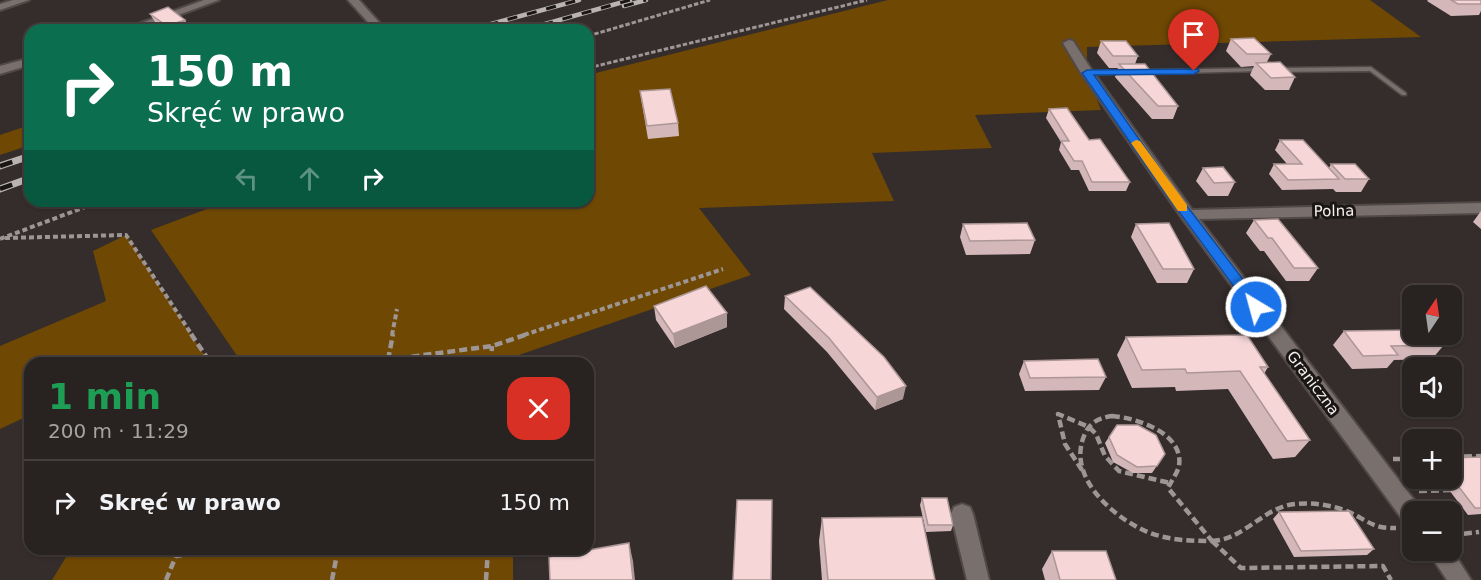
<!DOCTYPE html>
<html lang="pl">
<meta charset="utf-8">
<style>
:root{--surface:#282220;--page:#342f2d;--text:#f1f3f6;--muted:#a5a4a5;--line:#443f3e}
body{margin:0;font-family:"DejaVu Sans",sans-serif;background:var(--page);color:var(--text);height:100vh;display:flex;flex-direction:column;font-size:22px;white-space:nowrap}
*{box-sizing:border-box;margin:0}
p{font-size:20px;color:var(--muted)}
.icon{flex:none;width:33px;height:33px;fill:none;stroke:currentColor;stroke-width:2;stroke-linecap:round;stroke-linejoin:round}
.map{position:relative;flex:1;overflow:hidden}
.drawer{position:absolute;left:24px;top:357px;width:570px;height:198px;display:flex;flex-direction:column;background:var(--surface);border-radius:18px;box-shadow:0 2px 4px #0004,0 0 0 2px var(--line)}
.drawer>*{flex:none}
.banner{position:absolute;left:24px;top:24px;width:570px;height:183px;border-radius:18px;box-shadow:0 2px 4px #0004,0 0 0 2px var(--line);background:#0b6e4f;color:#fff;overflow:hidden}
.needle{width:39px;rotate:13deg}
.controls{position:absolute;left:1402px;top:285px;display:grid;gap:12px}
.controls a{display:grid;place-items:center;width:60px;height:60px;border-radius:12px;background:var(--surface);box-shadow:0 2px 4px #0004,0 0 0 2px var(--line);font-size:30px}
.pin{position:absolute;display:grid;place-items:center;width:51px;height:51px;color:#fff;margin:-62px -26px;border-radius:50% 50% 50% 0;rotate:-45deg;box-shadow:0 0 6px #0007}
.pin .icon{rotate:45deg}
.me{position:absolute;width:66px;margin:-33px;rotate:323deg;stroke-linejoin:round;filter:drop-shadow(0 0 4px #0008)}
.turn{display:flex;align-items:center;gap:21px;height:126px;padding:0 24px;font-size:27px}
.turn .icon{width:78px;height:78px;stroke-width:2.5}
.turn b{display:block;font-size:42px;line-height:51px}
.lanes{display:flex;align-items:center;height:57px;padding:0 24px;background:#0003;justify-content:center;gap:30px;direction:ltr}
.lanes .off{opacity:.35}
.round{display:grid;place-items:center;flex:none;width:63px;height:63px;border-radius:18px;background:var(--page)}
.overview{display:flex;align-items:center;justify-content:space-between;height:102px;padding:0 24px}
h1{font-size:36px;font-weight:600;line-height:45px;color:#1e9e55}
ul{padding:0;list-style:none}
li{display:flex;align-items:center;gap:18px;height:84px;padding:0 24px;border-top:2px solid var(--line)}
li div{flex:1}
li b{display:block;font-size:22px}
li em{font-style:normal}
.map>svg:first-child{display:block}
.green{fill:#6f4804}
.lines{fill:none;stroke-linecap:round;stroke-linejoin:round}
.service-casing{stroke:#514948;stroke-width:3}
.minor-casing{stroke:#514948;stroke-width:4}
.path-far2{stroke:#9d9695;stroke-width:3;stroke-dasharray:4.5 2;stroke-linecap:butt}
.path-far1{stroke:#9d9695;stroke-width:4;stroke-dasharray:5 3;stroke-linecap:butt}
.path{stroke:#9d9695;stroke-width:4.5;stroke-dasharray:8 4;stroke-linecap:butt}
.service{fill:#796f6c;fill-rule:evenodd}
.minor{fill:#796f6c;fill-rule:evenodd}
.rail-far1-casing{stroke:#b9b3b1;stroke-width:4.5}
.rail-casing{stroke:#b9b3b1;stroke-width:7}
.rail-far1{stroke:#1a1615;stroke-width:3;stroke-dasharray:10;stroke-linecap:butt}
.rail{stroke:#1a1615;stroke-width:4.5;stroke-dasharray:13;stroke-linecap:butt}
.wall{fill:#d4b8b9}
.shaded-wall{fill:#ac9696}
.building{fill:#f6d6d7;stroke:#ac9696;stroke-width:1.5}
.route{fill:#1a73e8;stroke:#114b97;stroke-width:1.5}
.slow{fill:#f59e0b}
.labels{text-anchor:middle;stroke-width:6;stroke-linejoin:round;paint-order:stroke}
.street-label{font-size:15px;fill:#f5efee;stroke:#1a1615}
</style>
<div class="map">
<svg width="1481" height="580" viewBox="0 0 1481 580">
<rect width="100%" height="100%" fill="#352d2b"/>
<!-- green -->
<path class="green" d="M888,0H1370L1421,37L1087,47V73L1101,110L975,115L992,148L872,153L894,201L699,208L751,275L507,359L508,363H242L151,230L228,201H588V75Z
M30,125V145L0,155V135Z
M126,235L207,359L217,363H30V415L0,429V346L106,301L93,251Z
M71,549H513V580H52Z"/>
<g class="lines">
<!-- service casing -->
<g class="service-casing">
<path id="service" d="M1371,67L1406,93V95H1402L1370,71L1278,72L1275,70L1278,68Z
M1262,68L1264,69V71L1143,74L1140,72L1143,70Z
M1127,70L1130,72L1129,73L1087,75L1084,73L1087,71Z"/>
</g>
<!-- minor casing -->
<g class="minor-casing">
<path id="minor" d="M13,0H29L0,10V4Z
M204,0H219L138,30H122Z
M348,0H359L386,30H375Z
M1069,40L1073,41L1093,72L1192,210L1481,203V213L1199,219L1421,509L1422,512H1413V526L1405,523L1182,218L1081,73L1063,43Z
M30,58V65L0,74V66Z
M962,504L970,507L973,514L989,580H967L951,514L954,507Z
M1427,550H1452L1471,580H1447Z"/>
</g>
<!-- path-far2 -->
<path class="path-far2" d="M588,36L710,0
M588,68L867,0"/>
<!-- path-far1 -->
<path class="path-far1" d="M5,238L126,235L192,335
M0,239L101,201
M392,335L397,309
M524,335L723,269"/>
<!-- path -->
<path class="path" d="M191,334L208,359L217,363
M388,360L393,334
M364,363L492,346L528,334
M491,363L492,346
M1112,416C1137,418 1184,433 1179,466C1177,474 1171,481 1168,488L1212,541C1187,541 1162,540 1139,528C1108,512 1068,475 1084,436C1089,423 1098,418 1112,416Z
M1452,457L1481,456
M1393,459H1413
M1082,470L1065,444L1058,414L1089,427L1096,434L1105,456L1119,471L1170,483
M1419,491L1454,490
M1452,535L1479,532
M1212,541L1241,568L1383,566L1391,580
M1212,541C1244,540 1263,507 1295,504C1313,502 1332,505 1349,512C1368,521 1374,529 1396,528
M166,580L176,556L225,549
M332,580L338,549
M486,580L488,549"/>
<!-- service -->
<use href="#service" class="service"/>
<!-- minor -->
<use href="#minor" class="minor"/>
<!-- rail-far1 casing -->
<g class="rail-far1-casing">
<path id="rail-far1" d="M624,6L646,0
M469,30L579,0
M524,30L630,0"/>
</g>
<!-- rail casing -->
<g class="rail-casing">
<path id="rail" d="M0,166L30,156
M0,189L30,178"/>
</g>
<!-- rail-far1 -->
<use href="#rail-far1" class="rail-far1"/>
<!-- rail -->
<use href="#rail" class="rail"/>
</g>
<!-- wall -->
<path class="wall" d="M1428,0H1481V11L1479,15L1451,16L1427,1Z
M150,14L185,20L190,30H163L157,25Z
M1231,39L1271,54L1267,62L1295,77L1289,90H1265L1250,75L1254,66L1241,67L1226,51Z
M1101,41L1138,56L1135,64L1178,106L1173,119H1152L1115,77L1118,68H1109L1097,53Z
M640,91L678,123L679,136L648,139L642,104Z
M1049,109L1089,140L1130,182L1126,191H1089L1079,170H1071L1059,150L1061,142L1046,118Z
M1280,140L1329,168L1331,164L1369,179L1361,192H1336L1333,189L1282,190L1269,174L1274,164H1287L1275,150Z
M1203,168L1235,182L1228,196H1208L1196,181Z
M1481,211V229L1473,222Z
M1254,220L1318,268L1309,281H1286L1264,251H1260L1246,233Z
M963,224L1035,240L1030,254L966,255L960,237Z
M1136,224L1194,269L1187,283H1157L1131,237Z
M785,296L903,399L875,410L827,352L784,309Z
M654,306L727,327L675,348L656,320Z
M1344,331L1444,345L1432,359L1394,360L1387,368L1352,369L1333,345Z
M1126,337L1268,367L1264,374L1310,440L1295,457L1273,459L1228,389L1176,391L1175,387L1132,388L1117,355Z
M1024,361L1106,377L1099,390L1025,391L1019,374Z
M1109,437L1165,454L1152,473H1133L1113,462L1105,443Z
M1481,457V514L1468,515L1440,478H1452Z
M922,498L953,525L951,531L926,532L920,505Z
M1279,512L1374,549L1367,555L1294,557L1273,519Z
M822,518L935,580H822L819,541Z
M1052,551L1116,580H1045L1042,569Z"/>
<!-- shaded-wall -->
<path class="shaded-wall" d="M185,20L190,30H169L167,26Z
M727,313V327L675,348L673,334Z
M906,386L903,399L875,410L877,397Z
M629,543L633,561L635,580H633Z"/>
<!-- building -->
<path class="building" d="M1451,0H1481V4H1458Z
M168,7L185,20L167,26L150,14Z
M1254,38L1271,54H1247L1231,39Z
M1101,41H1126L1138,56H1113Z
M1280,62L1295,77L1271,78L1256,63Z
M1119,64H1145L1178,106H1158Z
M670,89L678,123L647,126L640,91Z
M1067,108L1089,140L1100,139L1130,182H1092L1082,161H1074L1061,141H1069L1049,109Z
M1280,140H1303L1339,179L1288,180L1274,164H1302Z
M1331,164H1355L1369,179H1345Z
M1223,167L1235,182L1214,183L1203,168Z
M1278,219L1318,268H1294L1272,238H1268L1254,220Z
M1027,223L1035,240L970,241L963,224Z
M1169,223L1194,269H1163L1136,224Z
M706,286L727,313L673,334L654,306Z
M810,287L884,357L906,386L877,397L829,338L785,296Z
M1413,330V334H1435L1444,345L1391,346L1398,355L1363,356L1344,331Z
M1247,335L1268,367H1260L1310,440L1287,441L1240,371L1187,373L1185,369L1142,370L1126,337Z
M1098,359L1106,377L1030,378L1024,361Z
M1117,425H1138L1156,435L1165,454L1157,466L1137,467L1117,455L1109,437Z
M1481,457V508H1475L1452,478V458Z
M922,498H947L953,525H928Z
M737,500H772L771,580H733Z
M1349,511L1374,549L1301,551L1279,512Z
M922,517L935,580H828L822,518Z
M629,543L633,580H550L549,557Z
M1052,551H1106L1116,580H1060Z"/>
<!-- route -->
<path class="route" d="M1198,69L1199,71L1194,74L1094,75L1174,189L1261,303L1263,307L1261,310H1251L1166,194L1082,73L1087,70Z"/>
<!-- slow -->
<path class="slow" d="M1136,140L1140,141L1187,205V211H1178L1131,143Z"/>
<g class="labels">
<!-- street labels -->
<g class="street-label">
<text transform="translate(1334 211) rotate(-1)" y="5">Polna</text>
<text transform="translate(1313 383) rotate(53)" y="5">Graniczna</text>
</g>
</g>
</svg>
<div class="controls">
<a><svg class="needle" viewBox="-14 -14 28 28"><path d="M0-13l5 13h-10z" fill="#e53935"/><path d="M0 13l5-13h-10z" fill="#a5a4a5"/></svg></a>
<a><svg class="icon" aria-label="sound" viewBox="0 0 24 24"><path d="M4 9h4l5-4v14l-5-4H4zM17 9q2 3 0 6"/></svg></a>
<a>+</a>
<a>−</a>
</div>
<div class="pin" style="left:1194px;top:71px;background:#d93025"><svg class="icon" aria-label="arrive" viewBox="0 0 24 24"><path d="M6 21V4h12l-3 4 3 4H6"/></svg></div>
<svg class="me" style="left:1256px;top:307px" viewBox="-20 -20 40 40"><circle r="17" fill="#1a73e8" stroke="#fff" stroke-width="3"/><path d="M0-11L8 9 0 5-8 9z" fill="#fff"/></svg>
<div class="banner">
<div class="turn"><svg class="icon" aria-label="right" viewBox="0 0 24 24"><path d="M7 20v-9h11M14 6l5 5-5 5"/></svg><div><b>150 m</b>Skręć w prawo</div></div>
<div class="lanes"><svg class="icon off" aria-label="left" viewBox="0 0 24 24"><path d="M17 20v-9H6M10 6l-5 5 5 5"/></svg><svg class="icon off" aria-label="ahead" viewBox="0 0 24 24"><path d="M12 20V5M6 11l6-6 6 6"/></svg><svg class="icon" aria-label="right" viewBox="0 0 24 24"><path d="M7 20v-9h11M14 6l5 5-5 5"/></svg></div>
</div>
<section class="drawer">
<div class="overview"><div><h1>1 min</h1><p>200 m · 11:29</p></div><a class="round" style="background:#d93025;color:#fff"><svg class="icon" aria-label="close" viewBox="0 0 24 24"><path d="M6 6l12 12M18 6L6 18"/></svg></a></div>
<ul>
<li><svg class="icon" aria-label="right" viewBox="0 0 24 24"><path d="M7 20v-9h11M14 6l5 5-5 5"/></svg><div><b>Skręć w prawo</b></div><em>150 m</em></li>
</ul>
</section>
</div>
